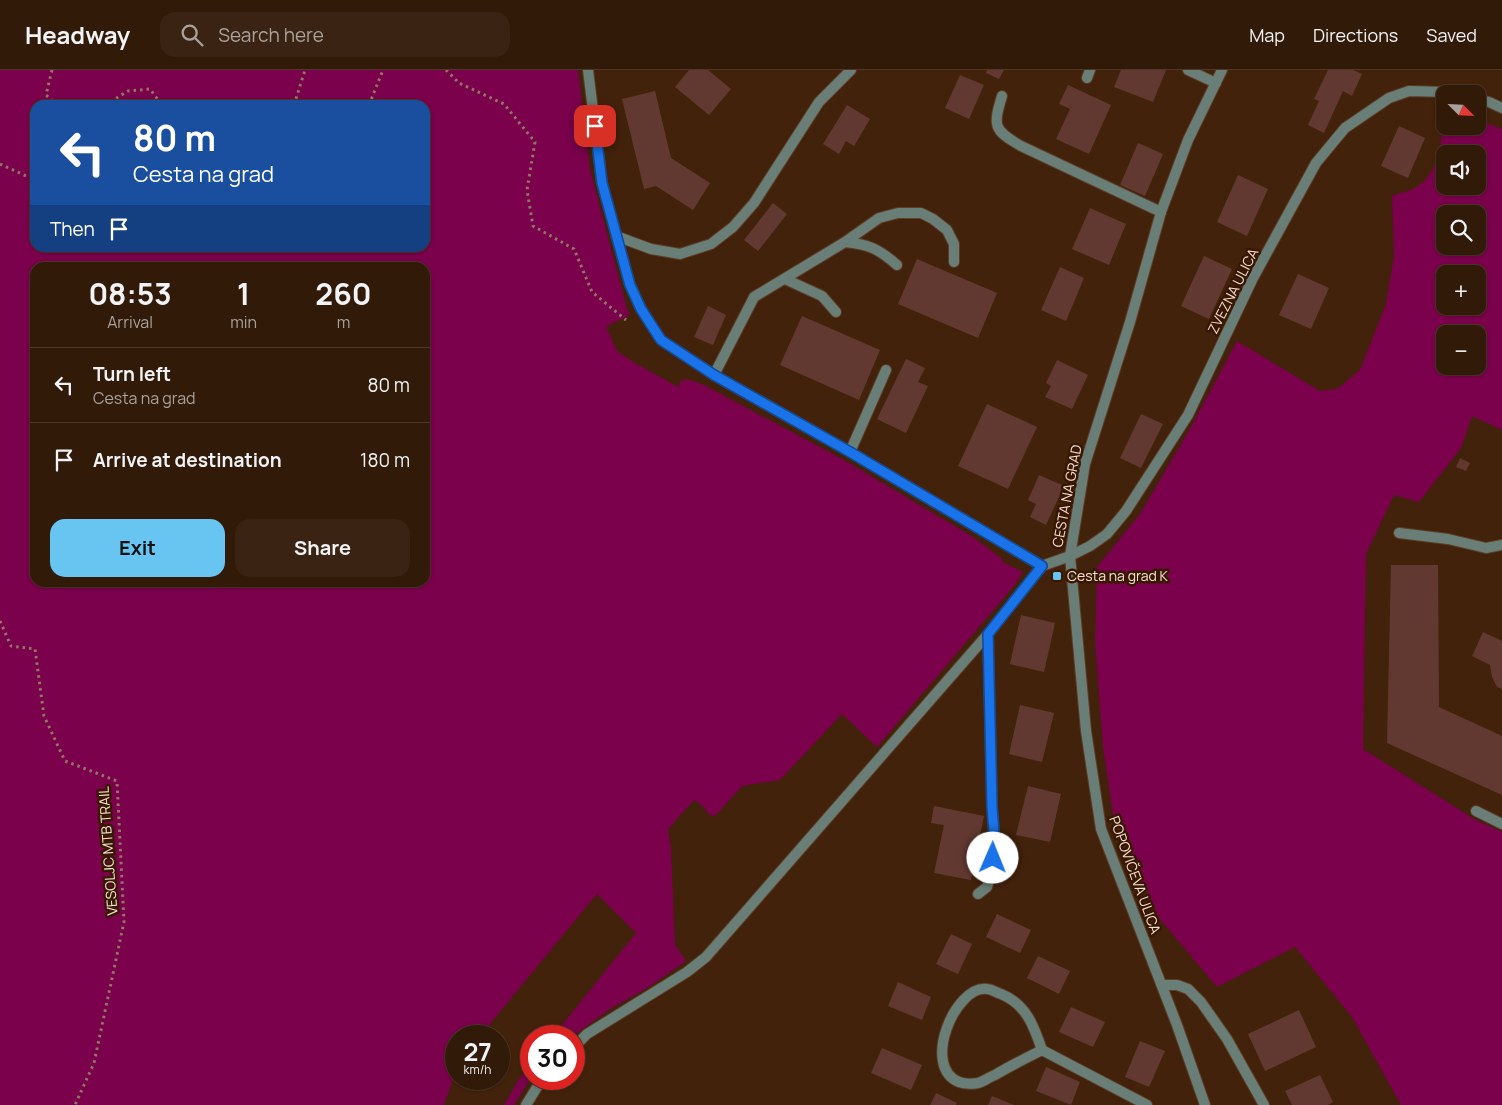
<!DOCTYPE html>
<meta charset="utf-8">
<style>
:root{--surface:#321a08;--page:#3a2312;--text:#f1f3f6;--muted:#a8a19c;--line:#4d3829;--accent:#68c4f0}
body{margin:0;font-family:Manrope,sans-serif;background:var(--page);color:var(--text);height:100vh;display:flex;flex-direction:column;font-size:19px;white-space:nowrap}
*{box-sizing:border-box;margin:0}
p{font-size:16px;color:var(--muted)}
.icon{flex:none;width:28px;height:28px;fill:none;stroke:currentColor;stroke-width:2;stroke-linecap:round;stroke-linejoin:round}
.map{position:relative;flex:1;overflow:hidden}
.drawer{position:absolute;left:30px;top:192px;width:400px;height:325px;display:flex;flex-direction:column;background:var(--surface);border-radius:15px;box-shadow:0 1px 4px #0004,0 0 0 1px var(--line)}
.drawer>*{flex:none}
.hud{position:absolute;left:30px;top:30px;width:400px;height:152px;border-radius:15px;box-shadow:0 1px 4px #0004,0 0 0 1px var(--line);background:#1a4fa0;color:#fff;overflow:hidden}
.needle{width:32px;rotate:114deg}
.buttons{position:absolute;left:1436px;top:15px;display:grid;gap:10px}
.buttons a{display:grid;place-items:center;width:50px;height:50px;border-radius:10px;background:var(--surface);box-shadow:0 1px 4px #0004,0 0 0 1px var(--line);font-size:25px}
.speed{position:absolute;left:445px;top:955px;display:flex;gap:10px;font-size:25px;font-weight:700;text-align:center}
.speed>*{display:grid;place-content:center;width:65px;height:65px;border-radius:50%;background:var(--surface);box-shadow:0 1px 4px #0004,0 0 0 1px var(--line);line-height:1}
.speed small{font-size:12px;font-weight:400}
.speed .limit{border:8px solid #d22;background:#fff;color:#111}
.pin{position:absolute;display:grid;place-items:center;width:42px;height:42px;color:#fff;margin:-21px;border-radius:10px;box-shadow:0 2px 8px #0006}
.me{position:absolute;width:55px;margin:-28px;rotate:1deg;stroke-linejoin:round;filter:drop-shadow(0 0 4px #0008)}
.turn{display:flex;align-items:center;gap:18px;height:105px;padding:0 20px;font-size:22px}
.turn .icon{width:65px;height:65px;stroke-width:2.5}
.turn b{display:block;font-size:35px;line-height:42px}
.then{display:flex;align-items:center;height:48px;padding:0 20px;background:#0003;gap:10px;font-size:19px}
.eta{display:flex;justify-content:space-evenly;align-items:center;height:85px;text-align:center}
.eta b{font-size:30px;font-weight:700;line-height:35px}
.cta{display:flex;gap:10px;margin-top:auto;padding:10px 20px}
.cta a{flex:1;height:58px;border-radius:15px;background:var(--accent);color:#111;font-size:20px;font-weight:700;line-height:58px;text-align:center}
.cta a+a{background:var(--page);color:var(--text)}
ul{padding:0;list-style:none}
li{display:flex;align-items:center;gap:15px;height:75px;padding:0 20px;border-top:1px solid var(--line)}
li div{flex:1}
li b{display:block;font-size:19px}
li em{font-style:normal}
header{display:flex;align-items:center;gap:30px;box-sizing:border-box;height:70px;padding:0 25px;background:var(--surface);border-bottom:1px solid var(--line)}
header strong{font-size:24px}
nav{display:flex;gap:28px;margin-inline-start:auto;font-size:18px}
.search{width:350px;height:45px;background:var(--page);display:flex;align-items:center;gap:12px;box-sizing:border-box;padding:0 18px;border-radius:15px;color:var(--muted);font-size:19px}
.map>svg:first-child{display:block}
.green{fill:#7b014d;fill-rule:evenodd}
.building{fill:#623931}
.lines{fill:none;stroke-linecap:round;stroke-linejoin:round}
.service-casing{stroke:#5c3d27;stroke-width:12}
.minor-casing{stroke:#5c3d27;stroke-width:12}
.path{stroke:#937663;stroke-width:3;stroke-dasharray:2.5 4;stroke-linecap:butt}
.service{stroke:#697e76;stroke-width:10}
.minor{stroke:#697e76;stroke-width:10}
.route-casing{stroke:#114b97;stroke-width:12}
.route{stroke:#1a73e8;stroke-width:9}
.poi-dot{fill:#68c4f0;stroke:#381802;stroke-width:2}
.labels{text-anchor:middle;stroke-width:5;stroke-linejoin:round;paint-order:stroke}
.street-label{font-size:14px;fill:#f7e0d3;stroke:#381802}
.poi-label{font-size:14px;fill:#f7e0d3;stroke:#381802;text-anchor:start}
</style>
<header>
<strong>Headway</strong>
<div class="search"><svg class="icon" aria-label="search" viewBox="0 0 24 24"><circle cx="10" cy="10" r="6"/><path d="M15 15l6 6"/></svg>Search here</div>
<nav><a>Map</a><a>Directions</a><a>Saved</a></nav>
</header>
<div class="map">
<svg width="1502" height="1035" viewBox="0 0 1502 1035">
<rect width="100%" height="100%" fill="#43220b"/>
<!-- green -->
<path class="green" d="M0,0H578L590,100L629,246L606,256L617,281L635,293L678,317L681,311L687,309L704,315L844,390L973,467L1001,488L1003,492L1023,502L1014,516L877,677L842,644L780,710L742,716L715,746L708,744L704,737L694,730L668,759L671,779L675,875L686,891L649,917L610,939L573,966H553L636,863L597,824L480,966H456V1001L444,1035H0ZM35,35H425V178H35ZM35,198H425V512H35Z
M1443,45H1445V56H1478V50L1502,59V360L1472,346L1461,378L1419,432L1394,425L1366,484L1363,679L1474,749L1502,762V1035H1401L1352,947L1295,877L1217,917L1159,848L1113,745L1103,677L1095,570L1097,497L1140,444L1191,357L1237,271L1320,321L1337,319L1360,300L1386,234L1394,186L1392,126C1399,123 1408,122 1415,118C1440,103 1442,72 1443,45ZM1445,84H1478V116H1445ZM1445,144H1478V176H1445ZM1445,204H1478V236H1445ZM1445,264H1478V296H1445Z
M531,994V1008L514,1035H504L519,1009Z"/>
<!-- building -->
<path class="building" d="M689,0H708L731,19L709,45L675,17Z
M987,0H1004L999,9L986,3Z
M1121,0H1166L1153,32L1114,17Z
M1328,0H1353L1362,4L1352,26L1343,21L1324,63L1308,55L1319,31L1314,29Z
M960,5L984,15L969,49L945,38Z
M1068,15L1111,35L1089,84L1056,69L1070,39L1059,34Z
M655,21L671,88L710,113L693,140L656,116L644,119L622,29Z
M847,35L870,49L854,76L846,71L839,84L823,74Z
M1399,56L1425,68L1408,108L1381,96Z
M1138,73L1163,84L1145,126L1120,115Z
M1238,105L1268,119L1247,166L1217,152Z
M773,133L787,144L758,181L744,170Z
M1090,138L1126,154L1109,195L1072,179Z
M1204,186L1232,199L1209,249L1181,236Z
M917,189L997,223L978,268L898,234Z
M1060,197L1084,208L1066,251L1041,240Z
M1298,204L1329,218L1311,259L1279,245Z
M708,236L726,245L713,275L694,267Z
M802,246L880,280L859,330L780,295Z
M906,289L925,298L918,312L928,316L906,363L877,349Z
M1057,290L1088,305L1072,339L1045,327L1051,316L1046,313Z
M987,334L1037,357L1008,419L958,396Z
M1141,344L1163,354L1141,398L1120,388Z
M1460,388L1470,393L1466,401L1456,397Z
M1039,405L1064,416L1046,455L1030,447L1036,434L1028,430Z
M1391,495H1438L1439,637L1502,666V725L1387,673Z
M1021,545L1055,553L1044,602L1010,594Z
M1483,562L1502,571V619L1497,617L1492,607L1490,595L1472,586Z
M1020,635L1054,643L1042,692L1009,684Z
M1028,716L1061,724L1050,772L1016,765Z
M934,736L984,746L971,810L934,803L944,755L931,753Z
M997,844L1031,860L1020,883L986,867Z
M951,864L972,874L958,904L936,894Z
M1038,886L1070,901L1059,924L1027,908Z
M898,912L931,927L922,950L888,936Z
M1071,937L1105,952L1093,977L1059,962Z
M1299,940L1316,977L1265,1001L1248,964Z
M1140,971L1165,981L1149,1017L1125,1007Z
M882,978L922,995L911,1020L871,1003Z
M1046,997L1080,1012L1071,1035L1036,1021Z
M1320,1005L1333,1032L1328,1035H1292L1285,1021Z
M936,1023L957,1033L956,1035H930Z
M992,1026L1014,1035H988Z"/>
<g class="lines">
<!-- service casing -->
<g class="service-casing">
<path id="service" d="M1188,0L1216,13
M1087,8L1090,0
M1002,26C993,56 993,60 1021,76L1161,142
M845,172C868,174 879,179 897,195
M785,209L822,226L836,242
M714,305L754,227L845,172L879,148L898,143H921L933,149L947,160L954,174V192
M850,382L886,300
M1399,463L1448,469L1486,478L1502,475"/>
</g>
<!-- minor casing -->
<g class="minor-casing">
<path id="minor" d="M588,0L602,113L630,215L641,239L661,270L714,305L850,382L1042,496L1070,486L1090,476L1107,464L1126,441L1188,345L1253,208L1316,93L1345,58L1389,28L1409,21L1447,22L1455,24
M1478,29L1489,32L1502,38
M616,166L651,179L680,184L711,174L733,157L754,133L819,32L851,0
M1476,741L1502,754
M978,824L987,817L992,801L995,775L992,737L988,564
M1162,915H1177L1188,919L1201,932L1227,969L1264,1035
M574,977L587,964L687,902L706,887L988,564L1042,496
M1042,980C1026,988 1010,996 995,1005C989,1007 983,1012 978,1013C972,1014 964,1014 959,1012C921,997 955,915 987,919C991,919 997,923 1001,924C1026,934 1034,956 1042,980L1147,1035
M526,1035L542,1009
M1205,1035L1177,955L1101,759L1086,661L1070,486L1085,394L1130,252L1161,142L1188,70L1222,0"/>
</g>
<!-- path -->
<path class="path" d="M52,0L46,25L58,35
M446,0L459,13L504,34L535,72L527,120L533,156L574,179L592,222L626,250
M105,35L128,21L150,19L162,35
M294,35L305,0
M369,35L383,0
M0,94L35,110
M0,551L11,576L35,579L44,646L65,691L117,711L124,852L94,993L75,1035"/>
<!-- service -->
<use href="#service" class="service"/>
<!-- minor -->
<use href="#minor" class="minor"/>
</g>
<g class="lines">
<!-- route casing -->
<g class="route-casing">
<path id="route" d="M595,56L602,113L630,215L641,239L661,270L714,305L850,382L1042,496L988,564L992,737L995,775L993,788"/>
</g>
<!-- route -->
<use href="#route" class="route"/>
</g>
<!-- markers -->
<rect class="poi-dot" x="1052" y="501" width="10" height="10" rx="2.5"/>
<g class="labels">
<!-- street labels -->
<g class="street-label">
<text transform="translate(1233 221) rotate(-63)" y="5">ZVEZNA ULICA</text>
<text transform="translate(1067 426) rotate(-79)" y="5">CESTA NA GRAD</text>
<text transform="translate(108 781) rotate(-94)" y="5">VESOLJC MTB TRAIL</text>
<text transform="translate(1135 805) rotate(70)" y="5">POPOVIČEVA ULICA</text>
</g>
<!-- poi labels -->
<g class="poi-label">
<text x="1067" y="511">Cesta na grad K</text>
</g>
</g>
</svg>
<div class="buttons">
<a><svg class="needle" viewBox="-14 -14 28 28"><path d="M0-13l5 13h-10z" fill="#e53935"/><path d="M0 13l5-13h-10z" fill="#a8a19c"/></svg></a>
<a><svg class="icon" aria-label="sound" viewBox="0 0 24 24"><path d="M4 9h4l5-4v14l-5-4H4zM17 9q2 3 0 6"/></svg></a>
<a><svg class="icon" aria-label="search" viewBox="0 0 24 24"><circle cx="10" cy="10" r="6"/><path d="M15 15l6 6"/></svg></a>
<a>+</a>
<a>−</a>
</div>
<div class="speed"><div>27<small>km/h</small></div><div class="limit">30</div></div>
<div class="pin" style="left:595px;top:56px;background:#d93025"><svg class="icon" aria-label="arrive" viewBox="0 0 24 24"><path d="M6 21V4h12l-3 4 3 4H6"/></svg></div>
<svg class="me" style="left:993px;top:788px" viewBox="-20 -20 40 40"><circle r="19" fill="#fff"/><path d="M0-13L10 11 0 6-10 11z" fill="#1a73e8"/></svg>
<div class="hud">
<div class="turn"><svg class="icon" aria-label="left" viewBox="0 0 24 24"><path d="M17 20v-9H6M10 6l-5 5 5 5"/></svg><div><b>80 m</b>Cesta na grad</div></div>
<div class="then">Then<svg class="icon" aria-label="arrive" viewBox="0 0 24 24"><path d="M6 21V4h12l-3 4 3 4H6"/></svg></div>
</div>
<section class="drawer">
<div class="eta">
<div><b>08:53</b><p>Arrival</p></div>
<div><b>1</b><p>min</p></div>
<div><b>260</b><p>m</p></div>
</div>
<ul>
<li><svg class="icon" aria-label="left" viewBox="0 0 24 24"><path d="M17 20v-9H6M10 6l-5 5 5 5"/></svg><div><b>Turn left</b><p>Cesta na grad</p></div><em>80 m</em></li>
<li><svg class="icon" aria-label="arrive" viewBox="0 0 24 24"><path d="M6 21V4h12l-3 4 3 4H6"/></svg><div><b>Arrive at destination</b></div><em>180 m</em></li>
</ul>
<div class="cta"><a>Exit</a><a>Share</a></div>
</section>
</div>
